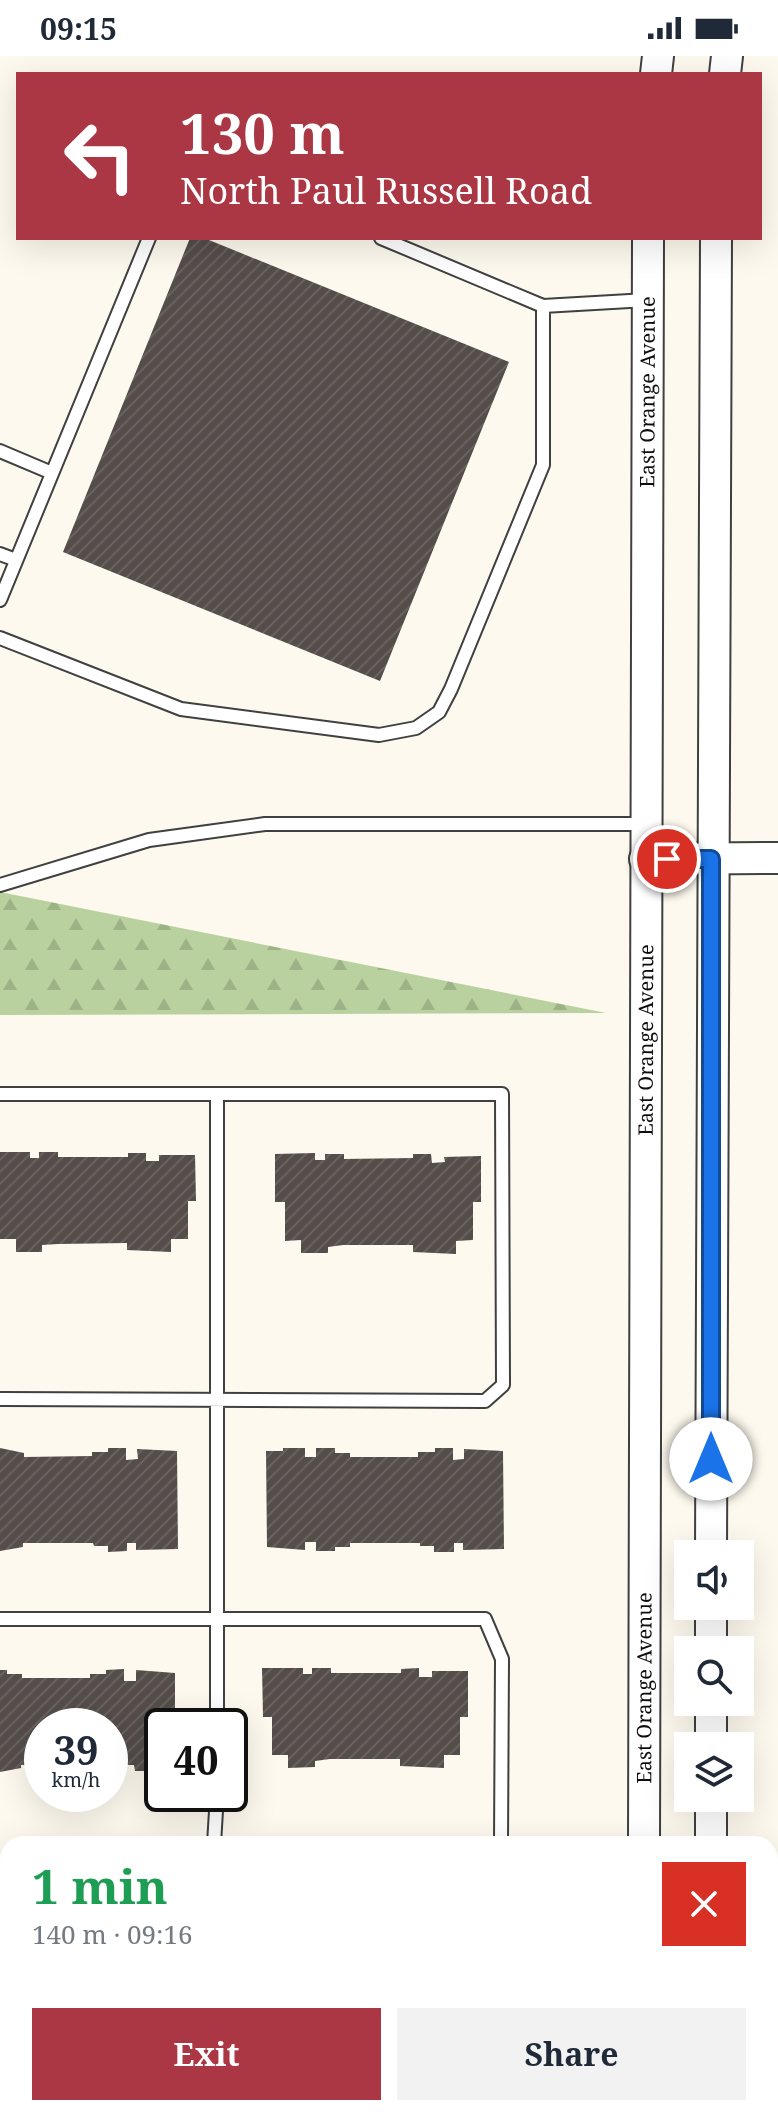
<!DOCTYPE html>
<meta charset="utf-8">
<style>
:root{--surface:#fff;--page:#f2f2f3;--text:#1f2937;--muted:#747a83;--accent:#aa3743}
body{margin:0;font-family:"Noto Serif",serif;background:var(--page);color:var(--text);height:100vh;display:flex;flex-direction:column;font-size:30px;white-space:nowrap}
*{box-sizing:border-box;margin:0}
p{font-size:26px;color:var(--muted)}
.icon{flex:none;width:44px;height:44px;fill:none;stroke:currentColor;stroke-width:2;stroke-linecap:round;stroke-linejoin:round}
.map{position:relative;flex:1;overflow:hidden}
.side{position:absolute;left:0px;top:1780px;width:778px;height:280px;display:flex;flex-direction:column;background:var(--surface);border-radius:24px 24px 0 0;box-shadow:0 8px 32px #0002}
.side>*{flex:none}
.banner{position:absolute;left:16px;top:16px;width:746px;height:168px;border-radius:0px;box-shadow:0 8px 32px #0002;background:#aa3743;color:#fff;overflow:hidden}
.buttons{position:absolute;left:674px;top:1484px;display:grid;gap:16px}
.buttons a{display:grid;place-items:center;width:80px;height:80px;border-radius:0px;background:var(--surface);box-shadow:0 8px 32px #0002;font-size:40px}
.speed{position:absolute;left:24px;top:1652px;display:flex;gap:16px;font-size:40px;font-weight:700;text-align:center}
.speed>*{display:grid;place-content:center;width:104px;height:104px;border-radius:50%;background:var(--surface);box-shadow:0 8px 32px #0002;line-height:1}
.speed small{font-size:20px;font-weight:400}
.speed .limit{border:4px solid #111;border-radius:12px;background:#fff;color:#111}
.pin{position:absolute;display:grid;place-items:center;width:68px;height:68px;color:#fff;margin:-34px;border:4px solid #fff;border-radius:50%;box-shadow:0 2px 8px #0007}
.me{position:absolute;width:88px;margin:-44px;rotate:0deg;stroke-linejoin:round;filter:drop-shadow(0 0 6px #0008)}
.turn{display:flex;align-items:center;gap:28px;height:168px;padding:0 32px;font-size:36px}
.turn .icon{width:104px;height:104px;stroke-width:2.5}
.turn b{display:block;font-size:56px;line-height:68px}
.round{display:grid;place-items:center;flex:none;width:84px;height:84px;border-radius:0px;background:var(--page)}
.head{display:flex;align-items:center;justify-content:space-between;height:136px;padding:0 32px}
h1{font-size:48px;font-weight:700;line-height:60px;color:#1e9e55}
.cta{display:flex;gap:16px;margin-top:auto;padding:16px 32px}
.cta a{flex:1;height:92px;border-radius:0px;background:var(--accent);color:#fff;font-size:32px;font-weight:700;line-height:92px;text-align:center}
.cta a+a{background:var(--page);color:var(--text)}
.status{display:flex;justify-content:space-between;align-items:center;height:56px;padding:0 40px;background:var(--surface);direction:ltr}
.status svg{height:22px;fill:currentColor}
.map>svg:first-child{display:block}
.forest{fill:url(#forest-firs)}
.building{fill:url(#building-hatch)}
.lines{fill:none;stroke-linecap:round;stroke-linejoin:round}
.service-casing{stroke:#404040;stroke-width:16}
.tertiary-casing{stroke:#404040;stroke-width:34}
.service{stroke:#fff;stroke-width:12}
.tertiary{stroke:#fff;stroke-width:30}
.route-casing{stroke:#114b97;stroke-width:20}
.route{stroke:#1a73e8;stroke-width:14}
.labels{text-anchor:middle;stroke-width:8;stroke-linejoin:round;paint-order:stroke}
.street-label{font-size:20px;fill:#0d0d0d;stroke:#fff}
</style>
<div class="status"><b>09:15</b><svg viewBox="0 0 49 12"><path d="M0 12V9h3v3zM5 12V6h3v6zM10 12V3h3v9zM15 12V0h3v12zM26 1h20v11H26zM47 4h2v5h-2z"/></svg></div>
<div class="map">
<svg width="778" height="2060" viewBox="0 0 778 2060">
<defs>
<pattern id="forest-firs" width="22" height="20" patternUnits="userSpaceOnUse" patternTransform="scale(2)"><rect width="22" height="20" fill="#b8d19e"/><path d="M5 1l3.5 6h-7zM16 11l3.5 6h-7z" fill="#9db287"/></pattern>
<pattern id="building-hatch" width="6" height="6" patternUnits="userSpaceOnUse" patternTransform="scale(2)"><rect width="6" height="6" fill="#544d4a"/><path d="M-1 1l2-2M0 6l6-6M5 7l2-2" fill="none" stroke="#686260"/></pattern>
</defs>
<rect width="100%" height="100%" fill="#fdf9ee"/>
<!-- forest -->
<path class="forest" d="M0,836L606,957L0,959Z"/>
<!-- building -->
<path class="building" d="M190,182H204L509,306L380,625L63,496Z
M0,1096H30V1102H39V1096H58V1101H128V1097H146V1105H159V1099H195L196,1145H188V1183H171V1196L127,1194V1187L58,1188L42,1189V1196H16V1183H0Z
M315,1097V1104H325V1098H344V1103L413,1102V1098H431L432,1107L445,1106L444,1101L481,1100V1146H473V1184L456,1185V1198L413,1196V1189H343L328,1191V1197H301V1184L285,1185V1146H275V1098Z
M0,1392L24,1397V1401L92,1400V1396H108V1392H126V1404L138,1403L137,1393L177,1395L178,1493L136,1494V1487H127V1495L108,1496V1490H94L93,1487H23V1491L0,1495Z
M283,1392H305V1401H316V1392H335V1397H350V1401H418V1396H435V1392H453V1404L464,1403V1393L503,1395L504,1493L463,1494V1487H454V1496H434V1490H420V1487H350V1491H335V1495H316V1486H305V1494L267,1491L266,1395H283Z
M262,1612H303V1618H312V1612H331V1617H401V1613L419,1612V1621H432V1615H468V1661H460V1699H444V1712L400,1710V1703H330L315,1705V1711L288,1712V1699H272V1661H263Z
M124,1613V1625H136V1614L175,1617V1670H162V1715H135L134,1709H125V1717H110V1670H42V1708L21,1709V1712L0,1716V1614H7V1618H22V1622H90V1618H106V1614Z
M0,1820H8L7,1913H0Z
M26,2052H103V2060H26Z"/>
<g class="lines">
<!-- service casing -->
<g class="service-casing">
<path id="service" d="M381,182L543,250L647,244
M0,395L52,417
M0,498L16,504
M0,544L149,182
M0,582L181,653L379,679L416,672L439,656L451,633L543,409V250
M0,829L149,784L265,768H645
M0,1038H502L503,1329L485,1345L0,1343
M217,1038V1670
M0,1563H485L502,1603L501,1788
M214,1788L217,1738
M0,1974H8
M170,2052L177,2060
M189,2060L195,2052"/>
</g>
<!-- tertiary casing -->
<g class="tertiary-casing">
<g id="tertiary">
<path d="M656,18L658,0"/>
<path d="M725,18L727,0"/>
<path d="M645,803L778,802"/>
<path d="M711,1498L716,182"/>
<path d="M711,1550V1594"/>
<path d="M711,1646V1690"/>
<path d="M711,1742V1788"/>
<path id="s1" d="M644,1788L648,182"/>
<path d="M644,2052V2060"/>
<path d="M711,2052V2060"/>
</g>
</g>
<!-- service -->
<use href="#service" class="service"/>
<!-- tertiary -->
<use href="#tertiary" class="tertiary"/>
</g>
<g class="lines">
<!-- route casing -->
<g class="route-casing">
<path id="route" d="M667,803H711V1403"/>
</g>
<!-- route -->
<use href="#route" class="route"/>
</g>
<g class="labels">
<!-- street labels -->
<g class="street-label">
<text dy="7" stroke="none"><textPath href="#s1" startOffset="1452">East Orange Avenue</textPath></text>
<text dy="7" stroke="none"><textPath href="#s1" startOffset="804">East Orange Avenue</textPath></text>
<text dy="7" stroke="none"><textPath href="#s1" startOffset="156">East Orange Avenue</textPath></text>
</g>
</g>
</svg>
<div class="buttons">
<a><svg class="icon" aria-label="sound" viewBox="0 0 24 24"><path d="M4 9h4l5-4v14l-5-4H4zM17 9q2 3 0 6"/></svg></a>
<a><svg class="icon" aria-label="search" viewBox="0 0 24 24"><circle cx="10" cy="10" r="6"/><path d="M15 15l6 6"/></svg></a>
<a><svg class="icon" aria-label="layers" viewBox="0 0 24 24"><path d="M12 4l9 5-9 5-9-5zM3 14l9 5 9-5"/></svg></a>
</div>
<div class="speed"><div>39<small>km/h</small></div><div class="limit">40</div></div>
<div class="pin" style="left:667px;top:803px;background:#d93025"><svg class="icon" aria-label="arrive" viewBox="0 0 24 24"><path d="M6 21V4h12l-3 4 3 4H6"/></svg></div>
<svg class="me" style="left:711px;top:1403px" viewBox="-20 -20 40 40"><circle r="19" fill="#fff"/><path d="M0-13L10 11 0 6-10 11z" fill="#1a73e8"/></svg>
<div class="banner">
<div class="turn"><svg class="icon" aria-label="left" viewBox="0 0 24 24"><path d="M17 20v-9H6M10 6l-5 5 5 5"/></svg><div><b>130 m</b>North Paul Russell Road</div></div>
</div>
<section class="side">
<div class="head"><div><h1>1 min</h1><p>140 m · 09:16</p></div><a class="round" style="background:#d93025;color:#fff"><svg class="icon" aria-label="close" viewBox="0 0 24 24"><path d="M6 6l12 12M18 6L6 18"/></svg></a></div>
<div class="cta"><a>Exit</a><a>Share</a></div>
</section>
</div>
